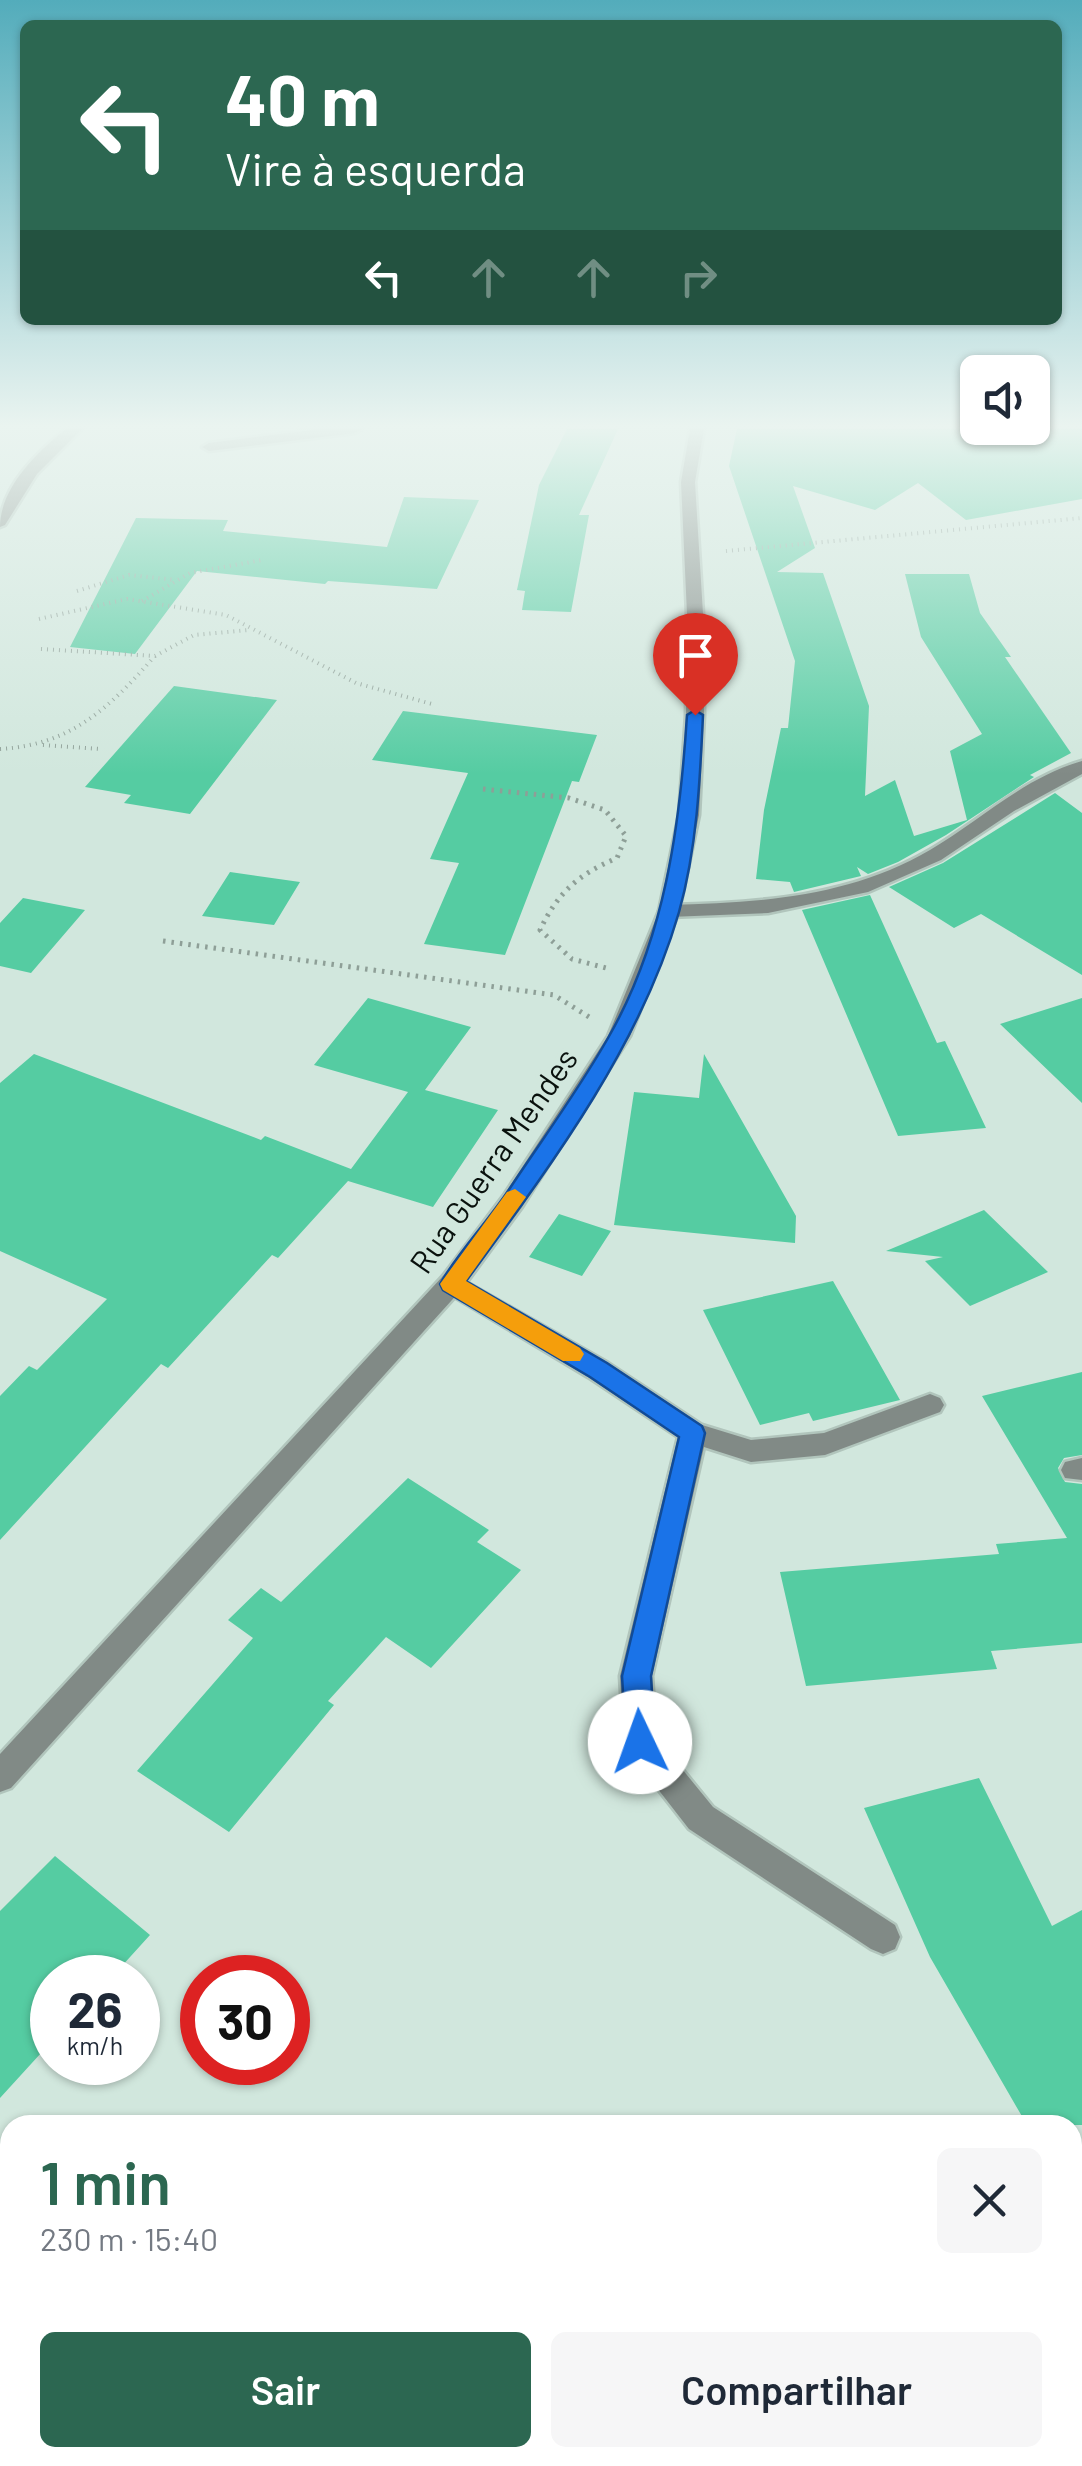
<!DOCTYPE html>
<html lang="pt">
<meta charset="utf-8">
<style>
:root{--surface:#fff;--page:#f6f6f7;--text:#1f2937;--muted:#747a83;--accent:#2c6751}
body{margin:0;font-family:Barlow,sans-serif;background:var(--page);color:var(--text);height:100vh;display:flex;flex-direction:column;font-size:38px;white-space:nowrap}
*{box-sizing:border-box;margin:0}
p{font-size:32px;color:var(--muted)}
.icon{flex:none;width:55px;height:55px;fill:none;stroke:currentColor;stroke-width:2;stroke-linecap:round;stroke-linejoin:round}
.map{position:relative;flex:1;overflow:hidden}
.panel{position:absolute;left:0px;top:2115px;width:1082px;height:352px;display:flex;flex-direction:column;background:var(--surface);border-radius:30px 30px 0 0;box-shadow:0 2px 8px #0004}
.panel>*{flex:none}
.top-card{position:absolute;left:20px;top:20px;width:1042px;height:305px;border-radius:15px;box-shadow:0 2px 8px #0004;background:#2c6751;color:#fff;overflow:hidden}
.fabs{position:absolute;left:960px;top:355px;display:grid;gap:20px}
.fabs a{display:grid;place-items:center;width:90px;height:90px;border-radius:15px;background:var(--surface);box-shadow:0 2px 8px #0004;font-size:50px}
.speed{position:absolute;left:30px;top:1955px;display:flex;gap:20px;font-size:50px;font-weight:700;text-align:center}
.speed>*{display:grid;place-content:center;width:130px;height:130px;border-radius:50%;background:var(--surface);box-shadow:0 2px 8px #0004;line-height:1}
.speed small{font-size:25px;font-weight:400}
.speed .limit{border:15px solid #d22;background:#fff;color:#111}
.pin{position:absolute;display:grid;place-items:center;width:85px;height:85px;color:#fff;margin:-102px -42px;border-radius:50% 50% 50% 0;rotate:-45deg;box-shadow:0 0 10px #0007}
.pin .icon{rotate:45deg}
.me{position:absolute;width:110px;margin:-55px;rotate:357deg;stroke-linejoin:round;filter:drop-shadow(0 0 8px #0008)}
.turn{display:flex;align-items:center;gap:35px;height:210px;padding:0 40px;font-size:45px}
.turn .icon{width:130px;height:130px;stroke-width:2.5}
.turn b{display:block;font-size:70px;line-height:85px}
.lanes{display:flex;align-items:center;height:95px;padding:0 40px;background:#0003;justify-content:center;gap:50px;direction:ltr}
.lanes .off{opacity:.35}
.round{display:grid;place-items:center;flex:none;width:105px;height:105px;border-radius:15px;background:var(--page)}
.overview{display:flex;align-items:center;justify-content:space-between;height:170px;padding:0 40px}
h1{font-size:60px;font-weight:600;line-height:75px;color:var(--accent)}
.primary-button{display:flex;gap:20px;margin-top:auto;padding:20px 40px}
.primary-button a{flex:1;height:115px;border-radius:15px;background:var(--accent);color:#fff;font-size:40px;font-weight:600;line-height:115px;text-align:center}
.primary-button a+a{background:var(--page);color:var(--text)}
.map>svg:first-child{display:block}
.building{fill:#55cca2}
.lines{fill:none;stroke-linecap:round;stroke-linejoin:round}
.minor-casing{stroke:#b1c5bc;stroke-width:5}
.tertiary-casing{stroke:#b1c5bc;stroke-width:5}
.path-far1{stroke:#8e9f97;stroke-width:4;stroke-dasharray:1 5;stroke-linecap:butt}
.path{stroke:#8e9f97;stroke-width:5;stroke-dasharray:2.5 6;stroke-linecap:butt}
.minor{fill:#818a86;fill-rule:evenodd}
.tertiary{fill:#818a86;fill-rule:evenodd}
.route{fill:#1a73e8;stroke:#114b97;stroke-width:2.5}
.slow{fill:#f59e0b}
.labels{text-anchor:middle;stroke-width:9;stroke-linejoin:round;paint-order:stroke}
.street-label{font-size:32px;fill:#09110d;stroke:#d1e7dd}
</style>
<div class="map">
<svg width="1082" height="2466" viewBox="0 0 1082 2466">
<rect width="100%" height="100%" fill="#d1e7dd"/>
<!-- building -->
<path class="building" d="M567,429H618L579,515H589L571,612L522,610L525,591L517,590L539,485Z
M737,429H1082V499L966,520L918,483L875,510L793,486L815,548L777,572L823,573L869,706L865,796L895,780L914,836L967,820L950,751L982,734L921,637L905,574H969L980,613L1011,657H1005L1071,753L1030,775L1034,777L946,835L898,862L868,874L857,867L861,876L794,892L790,882L756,879L764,810L781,728H788L795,661L729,466Z
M404,497L479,500L437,589L328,581L325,584L197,571L135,654L70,647L136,518L228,520L223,531L387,547Z
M174,686L277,700L190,814L124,803L131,795L85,787Z
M403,711L597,735L579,782L572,781L505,955L424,944L459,863L430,859L468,773L372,760Z
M1055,793L1082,813V975L981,914L954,928L889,887L943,863Z
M230,872L300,882L274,925L202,916Z
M870,895L937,1043L945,1041L986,1128L898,1136L802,910Z
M23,898L85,910L31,973L0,966V923Z
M368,998L471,1027L425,1090L498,1110L433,1207L348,1181L278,1258L272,1255L168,1368L161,1364L0,1540V1396L29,1366L37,1370L107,1299L0,1251V1083L34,1054L261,1140L265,1136L351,1169L408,1092L314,1065Z
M1082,998V1103L1000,1024Z
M704,1054L796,1216L795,1243L614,1225L634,1092L699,1098Z
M984,1210L1048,1272L970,1306L925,1261L943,1257L886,1251Z
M559,1214L611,1231L582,1276L529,1257Z
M833,1281L900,1400L813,1421L809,1413L760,1425L703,1310Z
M1082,1372V1455L1064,1458L1058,1468L1065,1482L1082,1484V1643L991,1651L997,1669L806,1686L780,1572L999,1554L996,1544L1067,1538L982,1396Z
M408,1478L489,1530L477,1542L521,1570L431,1668L386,1637L328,1701L334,1705L229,1832L137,1771L253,1638L228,1620L261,1588L281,1602Z
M979,1778L1052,1926L1082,1910V2125H1027L930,1957L864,1808Z
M55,1856L150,1935L111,1978H52V2041L0,2098V1911Z"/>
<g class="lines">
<!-- minor casing -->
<g class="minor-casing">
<path id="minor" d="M66,429H82L37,474L5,525L0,527C0,488 37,452 66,429Z
M320,429H362L355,433L209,451L202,447L209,443Z
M1082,761V774L1014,811L941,860L868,892L768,913L669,917L659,911L669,905C759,903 850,897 930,850C979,821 1025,777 1082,761Z
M452,1274L608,1363L702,1425L751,1440L824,1433L930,1394L940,1398L944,1405L940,1412L825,1455L751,1462L704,1447L652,1676L656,1737L713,1807L895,1925L900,1937L895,1949L883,1954L871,1949L689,1829L629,1752L624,1742L620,1676L678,1437L588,1377L443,1290L439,1283L443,1276Z
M1082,1458V1480L1065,1478L1061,1470L1065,1462Z
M665,2458H709L713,2466H668Z"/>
</g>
<!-- tertiary casing -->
<g class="tertiary-casing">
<path id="tertiary" d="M690,429H704L695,482L703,614L704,715L699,815L679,911L630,1036L522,1207L461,1290L11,1788L0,1792V1754L443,1276L504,1195L608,1036L659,911L679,815L686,715L687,614L681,482Z"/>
</g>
<!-- path-far1 -->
<path class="path-far1" d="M726,551L1082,518
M77,591L129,575L176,580
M142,601L190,573L262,560
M39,619L127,599L226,615L356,683L432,704
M41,649L155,656L194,635L249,630
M43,745L100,749
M0,749C71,745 109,708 154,657"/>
<!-- path -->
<path class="path" d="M483,789L569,798L605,810L626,836L617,858C579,874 558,892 540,930L572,959L610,969
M163,941L554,995L589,1017"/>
<!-- minor -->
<use href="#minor" class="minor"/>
<!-- tertiary -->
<use href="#tertiary" class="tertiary"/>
</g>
<!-- sky -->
<linearGradient id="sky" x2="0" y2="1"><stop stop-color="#53acbb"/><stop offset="0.55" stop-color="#eaf4f0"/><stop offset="1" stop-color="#eaf4f0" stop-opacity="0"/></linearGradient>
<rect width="1082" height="774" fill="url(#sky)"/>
<!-- route -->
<path class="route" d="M695,710L703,715C700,781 697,848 679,912C640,1048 549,1168 466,1281L607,1363L702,1426L705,1433L651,1676L655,1742L651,1751L640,1755L630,1751L626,1742L622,1676L679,1437L590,1377L443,1290L440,1284C459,1251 487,1223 508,1191C541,1141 578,1091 608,1038C665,939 680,826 687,715Z"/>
<!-- slow -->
<path class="slow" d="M515,1189L526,1197L466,1281L580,1348L584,1354L580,1361H563L443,1290L440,1284L507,1192Z"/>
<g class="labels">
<!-- street labels -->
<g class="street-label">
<text transform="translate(494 1161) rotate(-55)" y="11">Rua Guerra Mendes</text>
</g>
</g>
</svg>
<div class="fabs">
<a><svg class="icon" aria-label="sound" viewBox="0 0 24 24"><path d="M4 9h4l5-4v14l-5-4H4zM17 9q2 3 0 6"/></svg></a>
</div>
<div class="speed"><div>26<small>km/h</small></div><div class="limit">30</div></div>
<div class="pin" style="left:695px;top:715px;background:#d93025"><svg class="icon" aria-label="arrive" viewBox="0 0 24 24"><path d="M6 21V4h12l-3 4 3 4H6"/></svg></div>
<svg class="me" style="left:640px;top:1742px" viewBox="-20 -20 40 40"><circle r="19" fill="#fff"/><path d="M0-13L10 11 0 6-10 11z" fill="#1a73e8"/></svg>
<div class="top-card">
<div class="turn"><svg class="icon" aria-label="left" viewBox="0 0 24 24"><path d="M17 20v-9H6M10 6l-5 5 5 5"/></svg><div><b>40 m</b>Vire à esquerda</div></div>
<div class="lanes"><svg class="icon" aria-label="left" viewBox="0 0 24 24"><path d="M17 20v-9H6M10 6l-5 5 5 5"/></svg><svg class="icon off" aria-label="ahead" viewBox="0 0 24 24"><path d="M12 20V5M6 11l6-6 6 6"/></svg><svg class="icon off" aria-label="ahead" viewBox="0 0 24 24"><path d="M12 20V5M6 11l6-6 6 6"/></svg><svg class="icon off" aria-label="right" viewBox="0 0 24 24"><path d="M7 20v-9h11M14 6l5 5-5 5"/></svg></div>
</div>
<section class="panel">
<div class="overview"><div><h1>1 min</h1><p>230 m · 15:40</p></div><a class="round"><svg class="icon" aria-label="close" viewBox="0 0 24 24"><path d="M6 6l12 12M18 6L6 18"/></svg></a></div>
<div class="primary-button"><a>Sair</a><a>Compartilhar</a></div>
</section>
</div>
